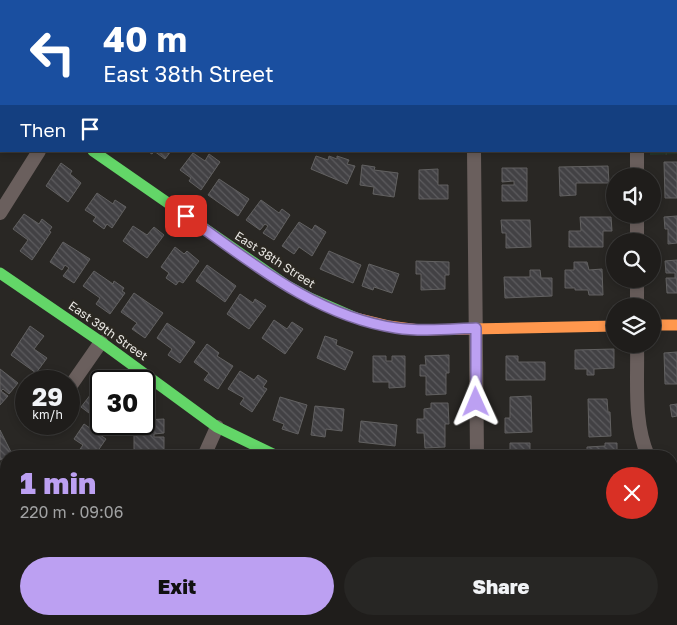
<!DOCTYPE html>
<meta charset="utf-8">
<style>
:root{--surface:#1f1d1b;--page:#272624;--text:#f1f3f6;--muted:#a1a2a3;--line:#3c3b3a;--accent:#bca0f2}
body{margin:0;font-family:"Golos Text",sans-serif;background:var(--page);color:var(--text);height:100vh;display:flex;flex-direction:column;font-size:19px;white-space:nowrap}
*{box-sizing:border-box;margin:0}
p{font-size:16px;color:var(--muted)}
.icon{flex:none;width:28px;height:28px;fill:none;stroke:currentColor;stroke-width:2;stroke-linecap:round;stroke-linejoin:round}
.map{position:relative;flex:1;overflow:hidden}
.sheet{position:absolute;left:0px;top:450px;width:678px;height:175px;display:flex;flex-direction:column;background:var(--surface);border-radius:20px 20px 0 0;box-shadow:0 2px 8px #0003,0 0 0 1px var(--line)}
.sheet>*{flex:none}
.top-card{position:absolute;left:0px;top:0px;width:678px;height:152px;box-shadow:0 2px 8px #0003,0 0 0 1px var(--line);background:#1a4fa0;color:#fff;overflow:hidden}
.fabs{position:absolute;left:606px;top:168px;display:grid;gap:10px}
.fabs a{display:grid;place-items:center;width:55px;height:55px;border-radius:50%;background:var(--surface);box-shadow:0 2px 8px #0003,0 0 0 1px var(--line);font-size:25px}
.speed{position:absolute;left:15px;top:370px;display:flex;gap:10px;font-size:25px;font-weight:700;text-align:center}
.speed>*{display:grid;place-content:center;width:65px;height:65px;border-radius:50%;background:var(--surface);box-shadow:0 2px 8px #0003,0 0 0 1px var(--line);line-height:1}
.speed small{font-size:12px;font-weight:400}
.speed .limit{border:2px solid #111;border-radius:8px;background:#fff;color:#111}
.pin{position:absolute;display:grid;place-items:center;width:42px;height:42px;color:#fff;margin:-21px;border-radius:10px;box-shadow:0 2px 8px #0006}
.me{position:absolute;width:55px;margin:-28px;rotate:359deg;stroke-linejoin:round;filter:drop-shadow(0 0 4px #0008)}
.turn{display:flex;align-items:center;gap:18px;height:105px;padding:0 20px;font-size:22px}
.turn .icon{width:65px;height:65px;stroke-width:2.5}
.turn b{display:block;font-size:35px;line-height:42px}
.then{display:flex;align-items:center;height:48px;padding:0 20px;background:#0003;gap:10px;font-size:19px}
.round{display:grid;place-items:center;flex:none;width:52px;height:52px;border-radius:26px;background:var(--page)}
.overview{display:flex;align-items:center;justify-content:space-between;height:85px;padding:0 20px}
h1{font-size:30px;font-weight:800;line-height:38px;color:var(--accent)}
.primary-button{display:flex;gap:10px;margin-top:auto;padding:10px 20px}
.primary-button a{flex:1;height:58px;border-radius:30px;background:var(--accent);color:#111;font-size:20px;font-weight:800;line-height:58px;text-align:center}
.primary-button a+a{background:var(--page);color:var(--text)}
.map>svg:first-child{display:block}
.grass{fill:url(#grass-tufts)}
.building{fill:url(#building-back-hatch);stroke:#626161}
.lines{fill:none;stroke-linecap:round;stroke-linejoin:round}
.street{stroke:#6a5f5d;stroke-width:14}
.fast{stroke:#63d668;stroke-width:11}
.slow{stroke:#ff974d;stroke-width:11}
.route-casing{stroke:#7a689d;stroke-width:12}
.route{stroke:#bca0f2;stroke-width:9}
.labels{text-anchor:middle;stroke-width:5;stroke-linejoin:round;paint-order:stroke}
.street-label{font-size:12px;fill:#e8e6e2;stroke:#2b2822}
</style>
<div class="map">
<svg width="677" height="625" viewBox="0 0 677 625">
<defs>
<pattern id="grass-tufts" width="24" height="20" patternUnits="userSpaceOnUse" patternTransform="scale(1.25)"><rect width="24" height="20" fill="#26372b"/><path d="M3 7l-1-3M5 7V3M7 7l1-3M15 17l-1-3M17 17v-4M19 17l1-3" fill="none" stroke="#465449"/></pattern>
<pattern id="building-back-hatch" width="6" height="6" patternUnits="userSpaceOnUse" patternTransform="scale(1.25)"><rect width="6" height="6" fill="#424144"/><path d="M-1 5l2 2M0 0l6 6M5-1l2 2" fill="none" stroke="#5d5c5f"/></pattern>
</defs>
<rect width="100%" height="100%" fill="#292724"/>
<!-- grass -->
<path class="grass" d="M676,53L677,154L650,155V151H676Z
M0,503L6,504V561L0,560Z
M671,585H677V625H491L490,619H671Z"/>
<!-- building -->
<path class="building" d="M0,0H21L1,1L0,34Z
M147,151H171L165,159L154,151L152,154Z
M193,153L205,161L209,154L220,162L201,190L189,181L191,178L180,170Z
M316,156L328,160L329,156L337,159V156L349,160L347,164L355,166L347,184L311,169Z
M664,162H677V198H665Z
M61,163L72,171L70,174L81,183L68,202L46,186Z
M362,165L375,167L374,170L398,173L394,197L373,194L374,187L360,185Z
M608,166L609,183H576V195L560,196L559,167Z
M502,168H527V201H502V185H514V181L502,182Z
M438,169V185H448V199H419V170Z
M219,179L249,199L238,216L208,195Z
M97,193L113,204L115,200L126,207L112,228L107,224L104,229L93,221L96,217L85,210Z
M261,200L279,213L282,209L290,215L274,240L263,233L268,226L265,224L260,230L246,220Z
M24,214L39,224L42,219L52,227L49,231L51,232L32,260L20,251L28,240L13,229Z
M677,216V243L668,244V229H665L664,217Z
M580,217H611L612,231H603V247H569V231H581Z
M501,220H530L531,247L506,248V233H502Z
M299,222L312,230L315,225L326,232L312,256L299,247L294,254L282,246Z
M133,226L147,235L154,227L164,235L147,258L123,241Z
M63,242L90,259L74,283L63,276L69,268L65,265L62,270L50,262Z
M175,247L184,254L187,251L199,261L183,283L179,281L176,285L166,278L169,273L161,267Z
M329,251L361,265L353,283L320,269Z
M677,260V293H667L666,278H675V273H666L665,261Z
M416,261L449,262V275H445V289L421,290V274H416Z
M574,262H587L589,270L602,269L603,295H589L588,290H575V288H565V270H574Z
M369,264L399,274L392,293L374,287L373,290L362,286Z
M207,265L236,286L225,302L196,281Z
M530,270H540L541,278H552V296L505,298L504,277H530Z
M94,271L113,284L114,281L124,288L122,291L125,293L110,314L96,304L100,298L83,286Z
M134,293L163,313L145,338L132,329L137,323L121,312Z
M240,294L253,303L255,299L266,306L249,329L227,314Z
M274,320L287,329L292,322L303,329L285,354L262,338Z
M167,323L195,342L180,363L168,355L172,349L157,338Z
M30,326L44,336L34,349L47,358L36,373L11,355Z
M325,336L337,340L336,345L353,352L345,370L317,358Z
M207,344L219,353L217,356L233,366L218,389L204,380L209,373L194,362Z
M614,349V368L594,369V375H587V369H575V350Z
M677,352V384H665L664,353Z
M449,355V373H446V394L426,395V376H420V365H426L425,356Z
M373,356H386V361H392V356H405V387L389,388V382H373Z
M506,356H518V362H545V380H506Z
M0,369L18,383L9,394L3,389L1,391L8,396L0,405Z
M240,371L254,380L258,375L267,381L263,387L267,389L252,412L240,404L244,398L228,389Z
M101,390V422L81,407L91,394L96,398Z
M531,396L532,432L505,433V418H510V397Z
M280,397L307,405L298,434L282,429L284,424L273,420Z
M588,399H607L608,412H610L611,436L589,437Z
M431,403H448L449,424H445V447L425,448L424,433H417V419H424V409L431,408Z
M677,404V416L672,417L670,405Z
M315,406L344,409L342,431L326,429L325,437L311,435Z
M164,419V433L154,434V437H164V450H134V424H144V420Z
M361,421L397,425L395,446L359,442Z
M84,424L106,439L97,452L102,456H75L83,445L74,439Z
M0,430L12,454L0,460Z
M510,443H530V456H510Z
M605,443H617V456H587V447L605,446Z
M0,604L1,605L2,612H6V619H9L8,625H0Z
M25,619H45V625H18L19,623H25Z
M249,620L267,623L266,625H248Z"/>
<g class="lines">
<!-- street -->
<path class="street" d="M160,0L162,1
M473,0V1
M143,1L144,0
M637,1V0
M474,151L477,456
M637,176V151
M0,213L39,151
M637,241V214
M637,306V279
M637,344C638,380 633,422 648,456
M69,388L101,342
M204,456L217,427
M671,493L677,496
M167,625V619
M477,625V619"/>
<!-- fast -->
<path class="fast" d="M93,151L286,285L310,298L356,318
M0,273L101,342L217,427L277,456"/>
<!-- slow -->
<path class="slow" d="M0,85L1,86
M356,318L389,326L419,330L615,326
M652,325H677"/>
</g>
<g class="lines">
<!-- route casing -->
<g class="route-casing">
<path id="route" d="M186,216C251,262 315,316 396,328C422,332 450,329 476,328V402"/>
</g>
<!-- route -->
<use href="#route" class="route"/>
</g>
<g class="labels">
<!-- street labels -->
<g class="street-label">
<text transform="translate(275 260) rotate(33)" y="4">East 38th Street</text>
<text transform="translate(108 331) rotate(35)" y="4">East 39th Street</text>
</g>
</g>
</svg>
<div class="fabs">
<a><svg class="icon" aria-label="sound" viewBox="0 0 24 24"><path d="M4 9h4l5-4v14l-5-4H4zM17 9q2 3 0 6"/></svg></a>
<a><svg class="icon" aria-label="search" viewBox="0 0 24 24"><circle cx="10" cy="10" r="6"/><path d="M15 15l6 6"/></svg></a>
<a><svg class="icon" aria-label="layers" viewBox="0 0 24 24"><path d="M12 4l9 5-9 5-9-5zM3 14l9 5 9-5"/></svg></a>
</div>
<div class="speed"><div>29<small>km/h</small></div><div class="limit">30</div></div>
<div class="pin" style="left:186px;top:216px;background:#d93025"><svg class="icon" aria-label="arrive" viewBox="0 0 24 24"><path d="M6 21V4h12l-3 4 3 4H6"/></svg></div>
<svg class="me" style="left:476px;top:402px" viewBox="-20 -20 40 40"><path d="M0-17L14 15 0 8-14 15z" fill="#bca0f2" stroke="#fff" stroke-width="4"/></svg>
<div class="top-card">
<div class="turn"><svg class="icon" aria-label="left" viewBox="0 0 24 24"><path d="M17 20v-9H6M10 6l-5 5 5 5"/></svg><div><b>40 m</b>East 38th Street</div></div>
<div class="then">Then<svg class="icon" aria-label="arrive" viewBox="0 0 24 24"><path d="M6 21V4h12l-3 4 3 4H6"/></svg></div>
</div>
<section class="sheet">
<div class="overview"><div><h1>1 min</h1><p>220 m · 09:06</p></div><a class="round" style="background:#d93025;color:#fff"><svg class="icon" aria-label="close" viewBox="0 0 24 24"><path d="M6 6l12 12M18 6L6 18"/></svg></a></div>
<div class="primary-button"><a>Exit</a><a>Share</a></div>
</section>
</div>
